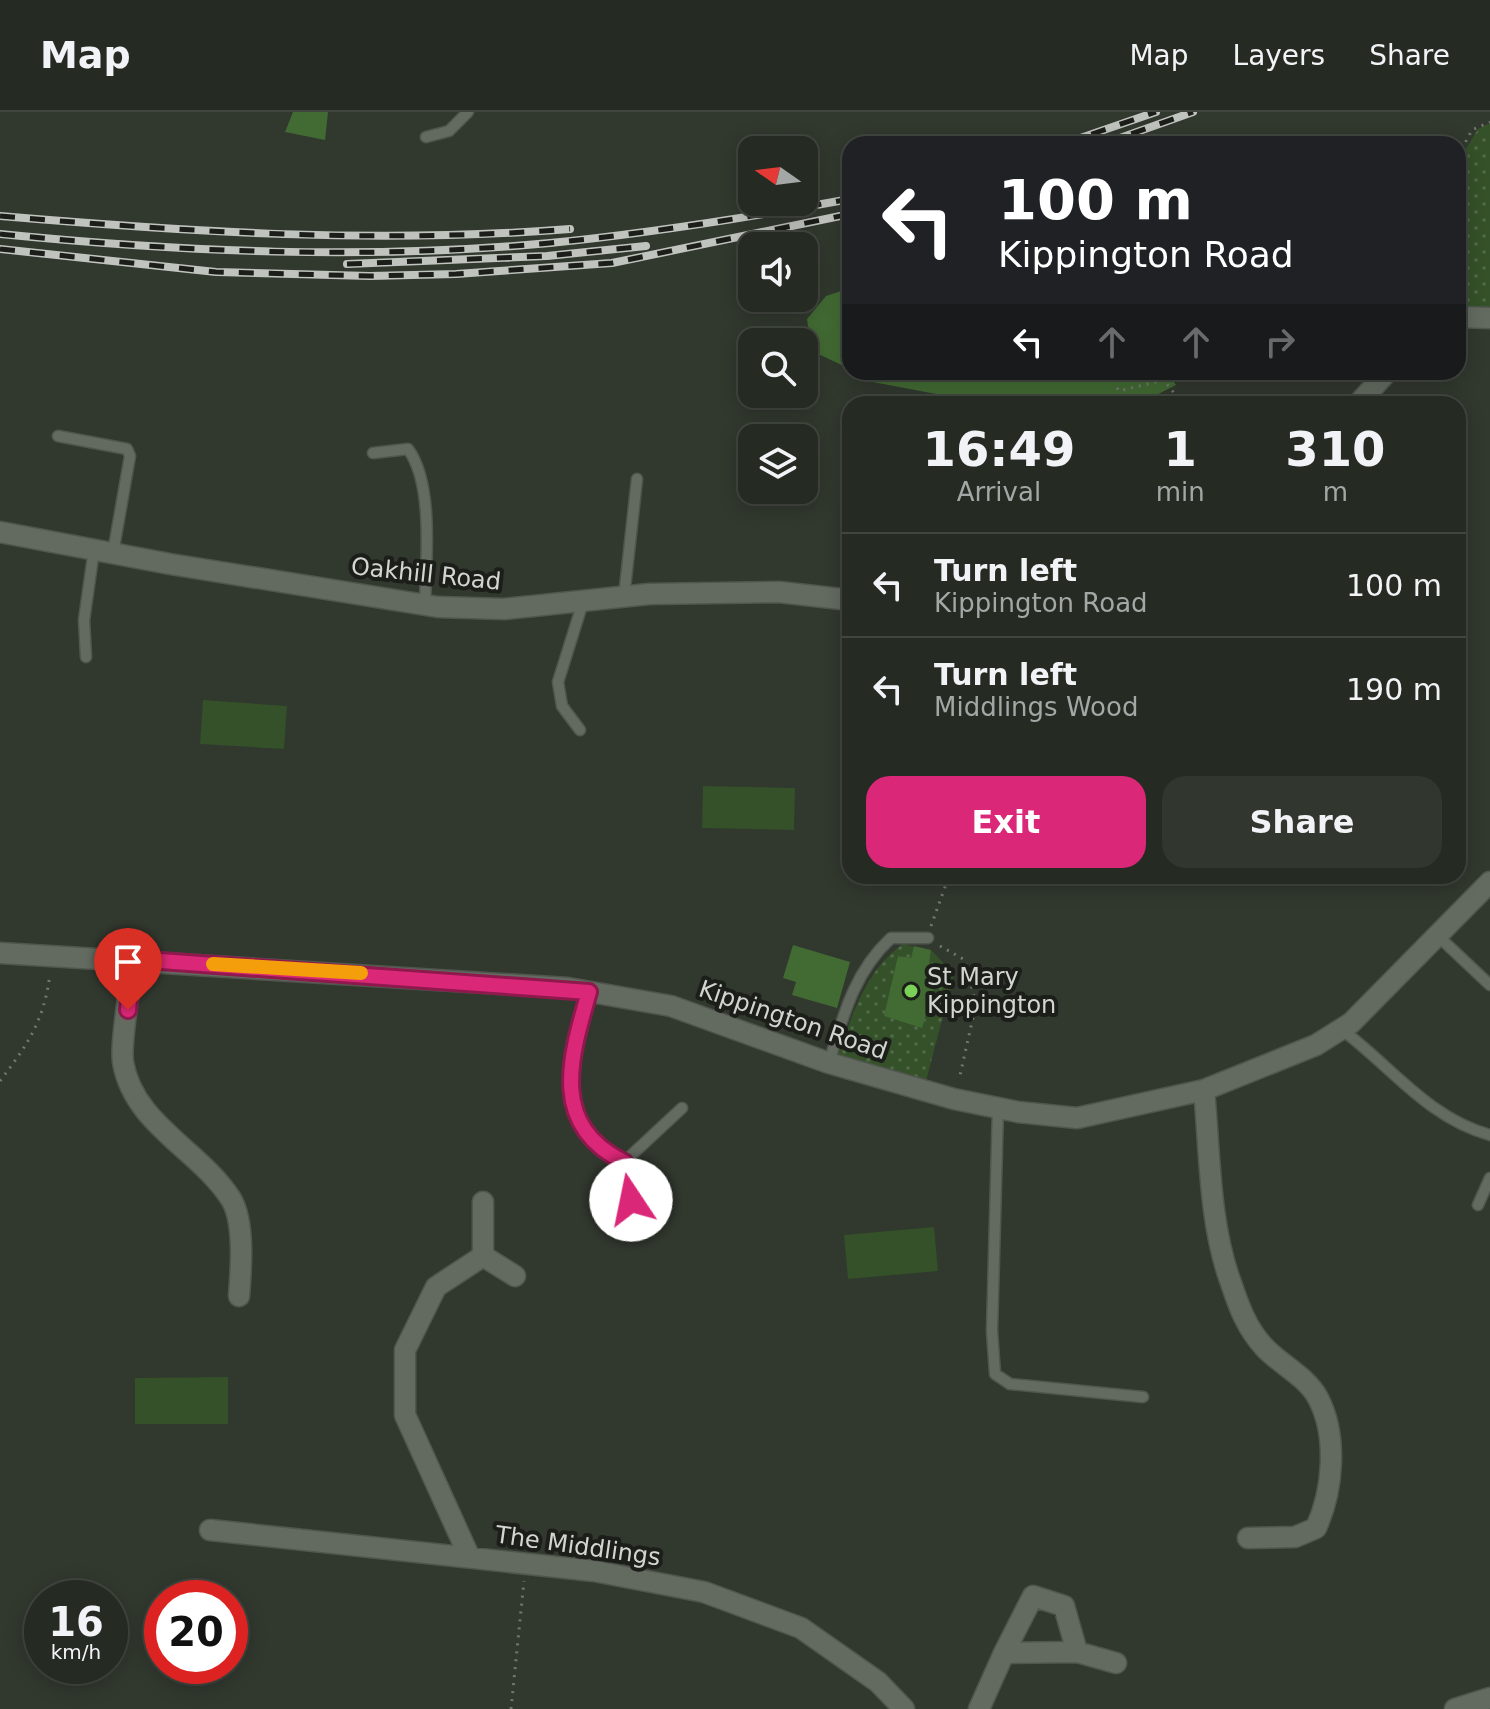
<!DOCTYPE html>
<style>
:root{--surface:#252a22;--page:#31362f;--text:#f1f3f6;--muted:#a3a7a5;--line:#424640;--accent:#db2777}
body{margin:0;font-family:"DejaVu Sans",sans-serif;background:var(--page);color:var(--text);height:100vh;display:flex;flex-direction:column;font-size:30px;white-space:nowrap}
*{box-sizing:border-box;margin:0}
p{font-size:26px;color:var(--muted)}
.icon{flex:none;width:44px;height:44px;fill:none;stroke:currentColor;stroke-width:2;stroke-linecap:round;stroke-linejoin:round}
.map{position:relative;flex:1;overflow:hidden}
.panel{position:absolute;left:842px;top:284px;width:624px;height:488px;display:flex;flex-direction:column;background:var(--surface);border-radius:24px;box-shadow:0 4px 20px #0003,0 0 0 2px var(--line)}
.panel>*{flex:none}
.banner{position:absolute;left:842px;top:24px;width:624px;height:244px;border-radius:24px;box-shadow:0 4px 20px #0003,0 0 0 2px var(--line);background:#202124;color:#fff;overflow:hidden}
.needle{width:52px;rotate:284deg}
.buttons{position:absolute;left:738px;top:24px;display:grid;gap:16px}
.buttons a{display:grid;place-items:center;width:80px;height:80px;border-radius:16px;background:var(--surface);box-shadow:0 4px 20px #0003,0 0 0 2px var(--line);font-size:40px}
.speed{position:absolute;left:24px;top:1468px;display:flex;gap:16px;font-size:40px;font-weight:700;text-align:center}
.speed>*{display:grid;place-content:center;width:104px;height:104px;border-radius:50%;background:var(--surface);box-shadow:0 4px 20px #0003,0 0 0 2px var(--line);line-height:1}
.speed small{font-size:20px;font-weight:400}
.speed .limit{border:12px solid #d22;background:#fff;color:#111}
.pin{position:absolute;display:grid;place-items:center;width:68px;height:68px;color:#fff;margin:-82px -34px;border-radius:50% 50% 50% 0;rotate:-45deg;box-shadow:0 0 8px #0007}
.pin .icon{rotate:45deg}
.me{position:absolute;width:88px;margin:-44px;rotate:349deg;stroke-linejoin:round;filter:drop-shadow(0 0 6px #0008)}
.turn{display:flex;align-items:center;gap:28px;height:168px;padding:0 24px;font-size:36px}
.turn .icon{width:104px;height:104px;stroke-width:2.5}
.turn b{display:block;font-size:56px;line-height:68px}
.lanes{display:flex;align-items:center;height:76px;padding:0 24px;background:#0003;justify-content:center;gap:40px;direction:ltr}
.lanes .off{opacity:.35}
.eta{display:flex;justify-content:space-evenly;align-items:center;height:136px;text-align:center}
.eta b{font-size:48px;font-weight:600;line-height:56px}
.button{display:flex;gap:16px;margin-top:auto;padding:16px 24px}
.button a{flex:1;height:92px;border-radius:24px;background:var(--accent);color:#fff;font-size:32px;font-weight:600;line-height:92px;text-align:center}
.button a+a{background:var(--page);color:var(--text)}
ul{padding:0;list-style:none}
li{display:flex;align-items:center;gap:24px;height:104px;padding:0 24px;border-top:2px solid var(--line)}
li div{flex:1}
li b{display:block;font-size:30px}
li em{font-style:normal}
header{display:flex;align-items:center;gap:48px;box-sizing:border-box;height:112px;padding:0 40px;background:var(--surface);border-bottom:2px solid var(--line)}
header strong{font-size:38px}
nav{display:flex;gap:44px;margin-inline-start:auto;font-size:28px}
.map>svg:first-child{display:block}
.green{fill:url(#green-dots)}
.pitch{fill:#345129}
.building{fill:#426a33}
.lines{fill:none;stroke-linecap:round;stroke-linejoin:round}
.lane-casing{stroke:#50564e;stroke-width:13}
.street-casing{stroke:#50564e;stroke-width:23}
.path{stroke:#72786f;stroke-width:3;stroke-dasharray:2 6;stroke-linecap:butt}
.lane{stroke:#636b61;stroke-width:10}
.street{stroke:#636b61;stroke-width:20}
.rail-casing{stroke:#c0c4be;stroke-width:8}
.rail{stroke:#1b1e19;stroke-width:5;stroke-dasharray:15;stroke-linecap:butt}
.route-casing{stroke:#8e194d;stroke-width:20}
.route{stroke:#db2777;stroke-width:14}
.slow{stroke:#f59e0b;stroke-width:14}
.poi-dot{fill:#7ad157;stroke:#1b1e19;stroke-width:3}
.labels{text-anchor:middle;stroke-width:8;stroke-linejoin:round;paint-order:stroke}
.street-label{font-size:24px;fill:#d2d6d0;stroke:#1b1e19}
.poi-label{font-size:24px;fill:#d2d6d0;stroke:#1b1e19;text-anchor:start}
</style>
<header>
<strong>Map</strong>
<nav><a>Map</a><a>Layers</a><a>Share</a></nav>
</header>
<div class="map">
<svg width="1490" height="1597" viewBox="0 0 1490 1597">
<defs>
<pattern id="green-dots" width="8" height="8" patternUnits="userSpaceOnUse" patternTransform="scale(2)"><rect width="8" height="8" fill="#345129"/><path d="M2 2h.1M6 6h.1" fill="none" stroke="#506947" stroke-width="1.8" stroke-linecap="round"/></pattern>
</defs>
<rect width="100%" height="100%" fill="#31382e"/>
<!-- green -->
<path class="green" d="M1490,11V206L1458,205V50L1478,17Z
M903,832L932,839L954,862L926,969L838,943C853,901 866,858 903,832Z"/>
<!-- pitch -->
<path class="pitch" d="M203,588L287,594L284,637L200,632Z
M703,674L795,676L794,718L702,716Z
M934,1115L938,1159L848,1167L844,1123Z
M228,1265V1312H135V1266Z"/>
<!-- building -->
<path class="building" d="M293,0H328L325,28L285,20Z
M850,176V257L812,239L807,207L826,184Z
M858,260H1168L1176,273L1139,292H989L857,267Z
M793,833L850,850L837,896L792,883L796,870L783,866Z
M914,834L931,838L929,851L940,854L922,916L884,904L898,844L911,846Z"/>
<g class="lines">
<!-- lane casing -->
<g class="lane-casing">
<path id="lane" d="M426,25L449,19L468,0
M58,324L127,337L130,344L113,441
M373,341L408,337C434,372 426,449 425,493
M624,485L637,367
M86,545L84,508L94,438
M580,618L562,594L558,570L583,490
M1438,824L1490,873
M589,880C570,945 549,1014 624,1050
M1341,917C1392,955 1428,1006 1490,1023
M829,951C843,904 854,860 891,826H928
M998,996L992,1219L995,1262L1010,1272L1143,1285
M624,1050L682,996
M624,1050V1065L638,1111
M1478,1093L1490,1066"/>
</g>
<!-- street casing -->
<g class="street-casing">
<path id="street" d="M1458,205L1490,206
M1358,292L1387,260
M0,420L170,452L438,495L504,497L649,482L779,480L850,488
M0,841L568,876L671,894L829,951L954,987L1018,1000L1077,1006L1204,978L1316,933L1351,911L1490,770
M133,847C131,870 120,931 123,950C133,1012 200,1038 231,1087C245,1110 241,1158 239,1184
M1204,978C1210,1041 1209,1112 1231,1171C1239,1195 1247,1217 1265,1236C1281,1253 1306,1264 1318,1286C1338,1324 1333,1379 1316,1416L1295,1425L1248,1426
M483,1144V1090
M210,1418L594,1459L704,1480L801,1516L878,1570L904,1597
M469,1444L405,1303V1238L436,1175L483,1144L515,1164
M1004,1541L1033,1484L1064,1494L1077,1540
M979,1597L1004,1541L1077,1540L1116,1551
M1455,1597L1490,1586"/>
</g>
<!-- path -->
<path class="path" d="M1458,44L1472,18L1490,10
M1157,260L1183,292
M1117,276L1119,279L1164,268
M931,814L949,764
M940,834L965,848L976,892L959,968
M0,969C28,932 44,909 50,862
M511,1597L524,1469"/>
<!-- lane -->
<use href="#lane" class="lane"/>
<!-- street -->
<use href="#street" class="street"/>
<!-- rail casing -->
<g class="rail-casing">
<path id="rail" d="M1063,32L1156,0
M1103,32L1193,0
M0,104C190,120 379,132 570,117
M0,122C183,140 367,148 550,131C651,121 751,105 850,87
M0,137L216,160L370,164L456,162L612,151L850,102
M347,152L547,144L646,134"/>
</g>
<!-- rail -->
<use href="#rail" class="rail"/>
</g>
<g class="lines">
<!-- route casing -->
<g class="route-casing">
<path id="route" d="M128,898L133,847L589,880C570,946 549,1013 624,1050V1065L631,1088"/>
</g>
<!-- route -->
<use href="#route" class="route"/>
<!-- slow -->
<path class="slow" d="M213,852L361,861"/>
</g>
<!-- markers -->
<circle class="poi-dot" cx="911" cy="879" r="8"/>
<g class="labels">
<!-- street labels -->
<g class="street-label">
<text transform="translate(426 462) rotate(6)" y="8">Oakhill Road</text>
<text transform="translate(793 908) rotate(19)" y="8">Kippington Road</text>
<text transform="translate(578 1434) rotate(8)" y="8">The Middlings</text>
</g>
<!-- poi labels -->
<g class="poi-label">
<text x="927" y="873">St Mary<tspan x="927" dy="28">Kippington</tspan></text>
</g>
</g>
</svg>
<div class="buttons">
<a><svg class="needle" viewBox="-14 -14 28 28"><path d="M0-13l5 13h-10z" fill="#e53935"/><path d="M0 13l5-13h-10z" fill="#a3a7a5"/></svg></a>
<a><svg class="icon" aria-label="sound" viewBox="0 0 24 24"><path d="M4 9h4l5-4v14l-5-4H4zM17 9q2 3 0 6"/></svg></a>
<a><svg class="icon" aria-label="search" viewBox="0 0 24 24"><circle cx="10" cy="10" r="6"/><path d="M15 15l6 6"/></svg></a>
<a><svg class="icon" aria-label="layers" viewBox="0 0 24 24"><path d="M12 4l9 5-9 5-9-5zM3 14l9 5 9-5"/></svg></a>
</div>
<div class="speed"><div>16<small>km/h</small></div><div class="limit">20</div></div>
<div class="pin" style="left:128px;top:898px;background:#d93025"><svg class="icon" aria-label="arrive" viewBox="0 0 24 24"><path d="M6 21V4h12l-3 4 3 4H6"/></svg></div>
<svg class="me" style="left:631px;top:1088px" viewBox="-20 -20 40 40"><circle r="19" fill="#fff"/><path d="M0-13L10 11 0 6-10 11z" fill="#db2777"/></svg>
<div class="banner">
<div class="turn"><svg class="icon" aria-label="left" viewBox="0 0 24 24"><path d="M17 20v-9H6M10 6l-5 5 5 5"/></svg><div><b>100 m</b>Kippington Road</div></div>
<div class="lanes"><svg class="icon" aria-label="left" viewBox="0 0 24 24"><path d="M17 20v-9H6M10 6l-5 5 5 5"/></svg><svg class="icon off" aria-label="ahead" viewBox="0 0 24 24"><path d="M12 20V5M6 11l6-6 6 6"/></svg><svg class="icon off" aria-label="ahead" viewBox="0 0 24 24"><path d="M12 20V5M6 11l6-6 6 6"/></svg><svg class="icon off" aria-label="right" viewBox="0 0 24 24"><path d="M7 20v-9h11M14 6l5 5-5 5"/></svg></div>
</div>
<section class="panel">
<div class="eta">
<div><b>16:49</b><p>Arrival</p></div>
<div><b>1</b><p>min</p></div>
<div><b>310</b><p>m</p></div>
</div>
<ul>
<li><svg class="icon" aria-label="left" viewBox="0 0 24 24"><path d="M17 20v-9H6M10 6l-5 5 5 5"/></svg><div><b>Turn left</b><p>Kippington Road</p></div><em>100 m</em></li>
<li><svg class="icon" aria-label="left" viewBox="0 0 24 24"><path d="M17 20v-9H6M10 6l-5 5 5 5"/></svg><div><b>Turn left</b><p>Middlings Wood</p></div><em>190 m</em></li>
</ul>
<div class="button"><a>Exit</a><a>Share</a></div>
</section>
</div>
